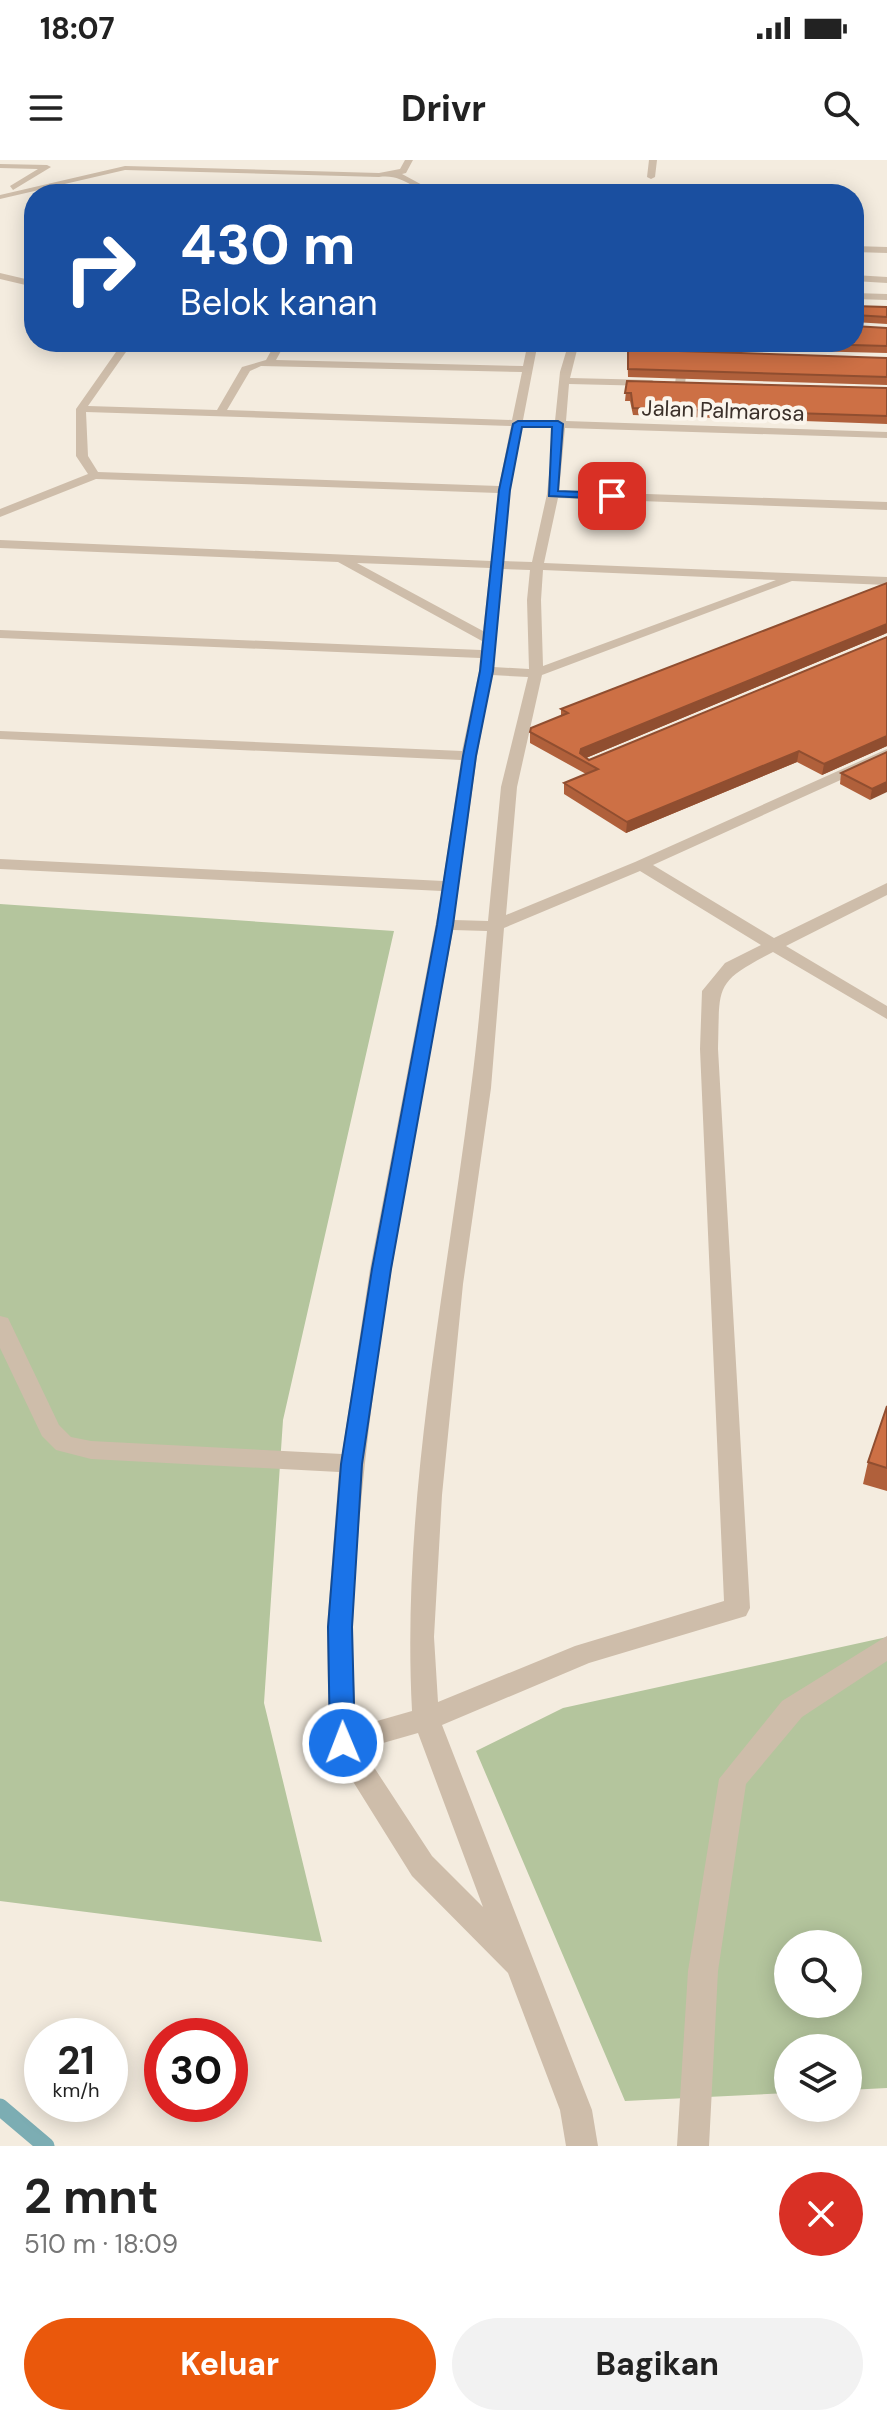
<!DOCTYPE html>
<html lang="id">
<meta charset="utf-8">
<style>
:root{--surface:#fff;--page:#f2f2f2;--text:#222;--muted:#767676;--accent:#ea580c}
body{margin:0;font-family:"DM Sans",sans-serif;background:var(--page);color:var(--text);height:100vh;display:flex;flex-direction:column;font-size:30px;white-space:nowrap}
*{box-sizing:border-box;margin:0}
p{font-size:26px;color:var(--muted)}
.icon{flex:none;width:44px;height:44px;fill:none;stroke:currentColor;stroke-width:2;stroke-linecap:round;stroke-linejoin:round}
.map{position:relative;height:1986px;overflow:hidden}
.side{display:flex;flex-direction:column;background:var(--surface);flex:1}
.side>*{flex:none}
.top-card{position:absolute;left:24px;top:24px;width:840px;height:168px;border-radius:32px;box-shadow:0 4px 20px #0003;background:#1a4fa0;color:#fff;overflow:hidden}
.buttons{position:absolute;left:774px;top:1770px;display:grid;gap:16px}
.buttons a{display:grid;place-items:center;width:88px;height:88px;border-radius:50%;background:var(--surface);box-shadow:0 4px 20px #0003;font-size:40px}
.speed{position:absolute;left:24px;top:1858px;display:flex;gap:16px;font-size:40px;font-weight:700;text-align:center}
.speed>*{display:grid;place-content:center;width:104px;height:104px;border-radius:50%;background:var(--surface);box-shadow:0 4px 20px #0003;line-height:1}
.speed small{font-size:20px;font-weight:400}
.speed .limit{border:12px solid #d22;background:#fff;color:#111}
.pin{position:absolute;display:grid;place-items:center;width:68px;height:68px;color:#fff;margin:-34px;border-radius:16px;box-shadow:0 4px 12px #0006}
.me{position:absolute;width:88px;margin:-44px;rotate:359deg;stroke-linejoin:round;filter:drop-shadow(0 0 6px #0008)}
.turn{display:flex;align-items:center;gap:28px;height:168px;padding:0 24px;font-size:36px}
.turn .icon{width:104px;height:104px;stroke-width:2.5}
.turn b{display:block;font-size:56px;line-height:68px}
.round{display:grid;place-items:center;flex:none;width:84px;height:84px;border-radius:42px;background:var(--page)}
.overview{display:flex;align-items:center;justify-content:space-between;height:136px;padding:0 24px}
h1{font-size:48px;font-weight:700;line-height:60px}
.cta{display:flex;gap:16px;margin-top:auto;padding:16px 24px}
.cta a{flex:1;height:92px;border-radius:48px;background:var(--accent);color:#fff;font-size:32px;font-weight:700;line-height:92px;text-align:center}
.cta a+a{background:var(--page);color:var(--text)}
.status{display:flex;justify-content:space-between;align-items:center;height:56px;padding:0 40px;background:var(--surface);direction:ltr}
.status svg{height:22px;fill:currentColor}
header{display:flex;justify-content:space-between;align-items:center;height:104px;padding:0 24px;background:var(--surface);font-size:36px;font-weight:700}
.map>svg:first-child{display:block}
.green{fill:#b4c59d;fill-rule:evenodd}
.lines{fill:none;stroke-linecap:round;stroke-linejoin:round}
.stream{stroke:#7cadb3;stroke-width:17}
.minor{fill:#cebdaa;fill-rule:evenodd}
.wall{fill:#b0603b}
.shaded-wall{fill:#904e30}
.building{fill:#cd7045;stroke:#904e30;stroke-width:2}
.route{fill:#1a73e8;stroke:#114b97;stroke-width:2}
.labels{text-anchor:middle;stroke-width:8;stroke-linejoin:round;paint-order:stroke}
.far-street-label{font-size:22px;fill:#3b302a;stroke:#fbf5ec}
</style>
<div class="status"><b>18:07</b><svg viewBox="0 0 49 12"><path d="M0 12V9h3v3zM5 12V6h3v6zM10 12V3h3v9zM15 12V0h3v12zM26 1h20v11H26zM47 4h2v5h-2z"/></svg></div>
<header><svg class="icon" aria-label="menu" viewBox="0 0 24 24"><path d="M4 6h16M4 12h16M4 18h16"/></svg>Drivr<svg class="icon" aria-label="search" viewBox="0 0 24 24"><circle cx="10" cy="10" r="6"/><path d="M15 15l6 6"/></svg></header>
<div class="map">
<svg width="887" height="1986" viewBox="0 0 887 1986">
<rect width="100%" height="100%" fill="#f4ecdf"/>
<!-- green -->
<path class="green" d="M0,744L394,771L283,1260L264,1543L322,1782L0,1741Z
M887,1477V1928L848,1930V1888H788V1933L625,1941L476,1591L563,1548ZM788,1784H848V1844H788Z"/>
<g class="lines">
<!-- stream -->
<path class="stream" d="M0,1947L46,1986"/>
<!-- minor -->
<path class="minor" d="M405,0H413L406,13L402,14L439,34C415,34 405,13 379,17L125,10L0,39V35L125,6L379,13L400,9Z
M649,0H657L655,17L651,19L647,17Z
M0,4L47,5L51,7L13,30L10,26L38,9L0,8Z
M854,86L887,87V93L854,92Z
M0,113L34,121V127L0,119Z
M854,115L887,117V123L854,121Z
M854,133L887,134V140L854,139Z
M34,174V181L30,180V176Z
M123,182H133L88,246L217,250L242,207L266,200L276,182H286L276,200L523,206L528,182H538L523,260L555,261L560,212L569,182H579L570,218L652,220L657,223L652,226L569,224L566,261L887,272V278L565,268L559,331L887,342V350L558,338L544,403L887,417V425L792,421L542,515L517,627L506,755L635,702L887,589V599L653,705L774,778L887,723V735L786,786L887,846V859L773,792C713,823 720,825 718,889L750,1448L746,1456L589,1503L442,1565L592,1950L598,1986H566L560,1950L508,1813L412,1716L329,1583L327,1467L339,1312L91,1299L56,1290L42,1276L0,1188V1156L8,1158L59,1265L71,1277L91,1281L342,1294L370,1109L442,731L0,709V699L443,721L461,600L0,579V571L462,591L479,511L480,498L0,478V470L481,490L482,481L338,402L0,388V380L491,401L498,333L96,319L0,357V349L88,314L76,296V249ZM261,206L522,212L512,260L227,250L250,211ZM86,252L511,266L499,326L98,312L88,296ZM522,266L554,268L547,334L532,402L503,401L510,330ZM357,403L490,408L483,471ZM503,409L530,410L527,440L529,509L493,507ZM543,410L776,420L543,506L541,440ZM492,515L528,517L501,627L488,761L454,760L477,596ZM640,711L761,785L725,803L702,831L700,889L724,1441L575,1486L438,1542L434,1477L442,1335L463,1124L491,928L504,768ZM453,770L487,771C482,823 478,876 471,928C445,1135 401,1342 412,1551L356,1567C355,1533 352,1498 353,1464C362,1230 411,1000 453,770ZM418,1573L483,1747L432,1696L362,1589Z
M680,182H690L685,224L680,227L675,224Z
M887,1476V1501L802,1557L746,1624L718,1811L709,1986H677L688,1811L719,1619L782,1541Z"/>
</g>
<!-- wall -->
<path class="wall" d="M854,146L887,147V164L854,162Z
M855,167L887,168V193L685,188L679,191L887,198V225L628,217L627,182H854Z
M627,221L887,228V264L633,255L630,241H625Z
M887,473L586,598L589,600L887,477V586L822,615L797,602L626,673L564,634V623L586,614L530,583V572L561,556V549Z
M887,592L870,640L840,624L841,613Z
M887,1246V1331L863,1324L868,1302Z"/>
<!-- shaded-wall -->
<path class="shaded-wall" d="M686,182L685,188L679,190V183Z
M887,464V473L581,600L580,593L581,589Z
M887,576V586L822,615L824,604Z
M799,591L797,602L626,673L627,662Z
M887,622V632L870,640L872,629Z"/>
<!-- building -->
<path class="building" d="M854,146L887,147V157L855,155L854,158Z
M854,166L887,168V186L740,182H854Z
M628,182H682L679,183V191L887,198V217L628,209Z
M627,221L887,228V256L633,248L631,233H625Z
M887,423V464L581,589L580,593L589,600L887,477V576L824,604L799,591L627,662L564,623L598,609L530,572L531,568L568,553L561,549Z
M887,592V622L872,629L841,613Z
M887,1246V1308L868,1302Z"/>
<!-- route -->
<path class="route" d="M518,261H558L563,264L558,331L612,333L617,336L612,339L549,336L552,267H522L510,330L493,511L476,596L453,765L391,1109L362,1304L352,1467L355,1583L351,1591L343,1594L334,1591L330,1583L328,1467L341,1304L372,1109L437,765L463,596L480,511L499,330L513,264Z"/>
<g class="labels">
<!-- far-street labels -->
<g class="far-street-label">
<text transform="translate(723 250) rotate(2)" y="8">Jalan Palmarosa</text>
</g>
</g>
</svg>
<div class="buttons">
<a><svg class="icon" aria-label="search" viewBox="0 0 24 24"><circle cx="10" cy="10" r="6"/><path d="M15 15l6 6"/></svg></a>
<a><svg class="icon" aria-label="layers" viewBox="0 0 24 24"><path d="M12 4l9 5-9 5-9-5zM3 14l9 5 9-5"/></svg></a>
</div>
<div class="speed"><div>21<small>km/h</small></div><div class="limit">30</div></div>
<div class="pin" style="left:612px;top:336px;background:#d93025"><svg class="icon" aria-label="arrive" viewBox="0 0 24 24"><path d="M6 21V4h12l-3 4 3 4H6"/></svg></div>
<svg class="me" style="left:343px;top:1583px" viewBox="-20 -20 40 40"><circle r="17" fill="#1a73e8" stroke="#fff" stroke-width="3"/><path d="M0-11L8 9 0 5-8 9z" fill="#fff"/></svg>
<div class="top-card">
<div class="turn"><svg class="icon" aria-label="right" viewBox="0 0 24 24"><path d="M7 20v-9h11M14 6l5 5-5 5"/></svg><div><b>430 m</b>Belok kanan</div></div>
</div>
</div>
<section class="side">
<div class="overview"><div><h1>2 mnt</h1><p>510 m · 18:09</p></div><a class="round" style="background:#d93025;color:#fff"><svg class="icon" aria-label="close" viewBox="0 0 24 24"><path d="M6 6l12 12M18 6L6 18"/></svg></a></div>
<div class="cta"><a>Keluar</a><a>Bagikan</a></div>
</section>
